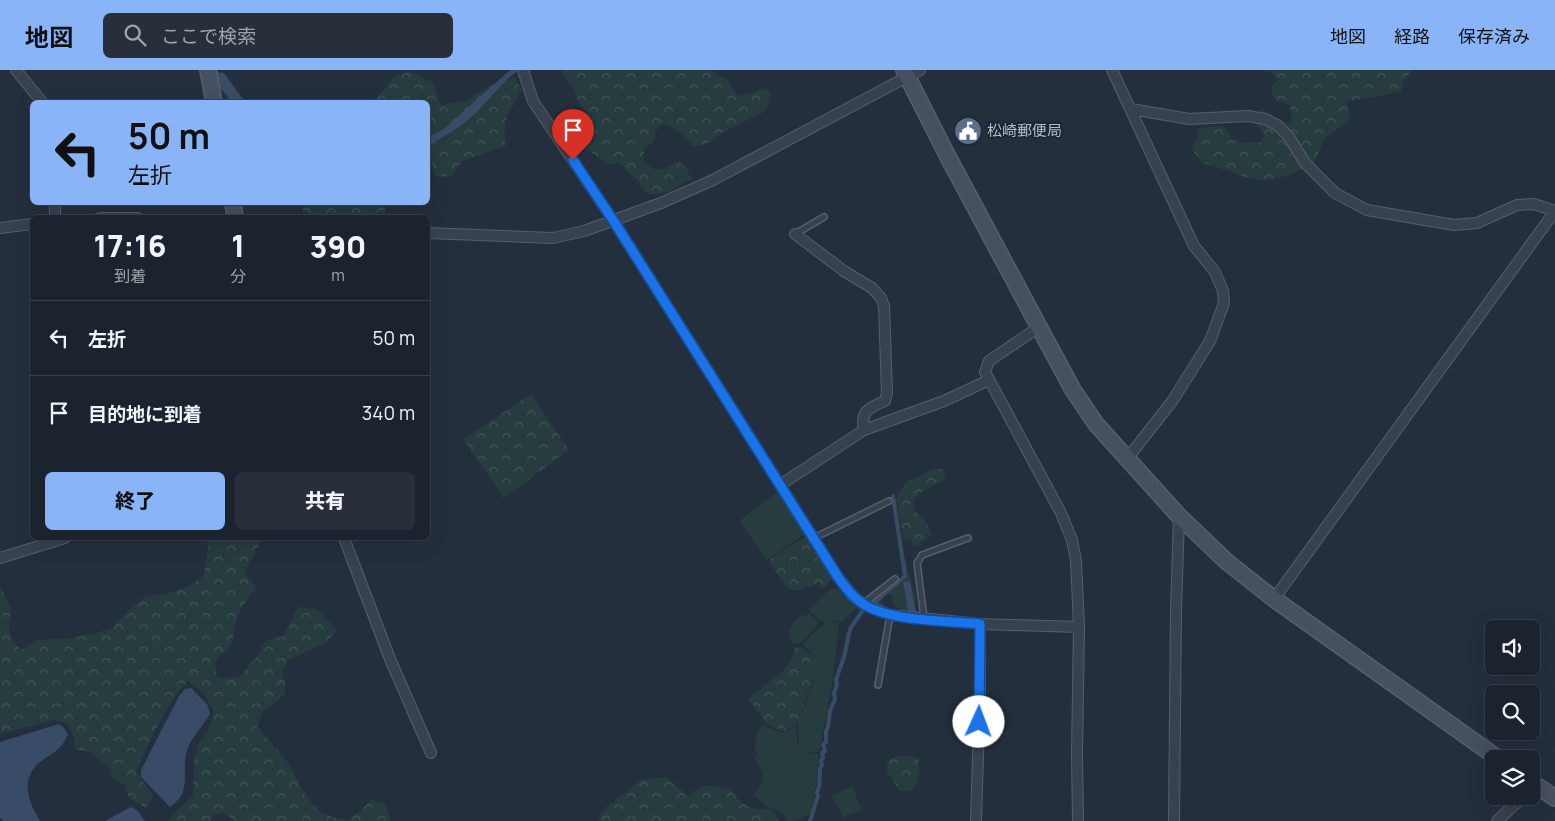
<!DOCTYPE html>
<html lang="ja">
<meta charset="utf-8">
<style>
:root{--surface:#1b232e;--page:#282f3a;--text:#f1f3f6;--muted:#a0a4aa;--line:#39404a;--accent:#8ab4f8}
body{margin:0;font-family:Manrope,"Noto Sans JP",sans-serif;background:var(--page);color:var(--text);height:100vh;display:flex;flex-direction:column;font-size:19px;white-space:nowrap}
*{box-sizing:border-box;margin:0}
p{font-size:16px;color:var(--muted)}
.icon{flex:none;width:28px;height:28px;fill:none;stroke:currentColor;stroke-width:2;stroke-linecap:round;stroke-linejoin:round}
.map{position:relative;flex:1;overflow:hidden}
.details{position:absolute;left:30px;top:145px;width:400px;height:325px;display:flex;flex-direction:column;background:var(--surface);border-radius:8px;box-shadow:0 5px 20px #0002,0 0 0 1px var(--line)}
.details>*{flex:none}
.banner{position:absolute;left:30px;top:30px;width:400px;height:105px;border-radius:8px;box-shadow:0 5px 20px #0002,0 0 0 1px var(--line);background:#8ab4f8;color:#111;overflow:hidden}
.controls{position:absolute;left:1485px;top:550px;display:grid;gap:10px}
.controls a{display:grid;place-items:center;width:55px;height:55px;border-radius:8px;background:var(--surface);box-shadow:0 5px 20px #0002,0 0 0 1px var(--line);font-size:25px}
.pin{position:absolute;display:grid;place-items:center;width:42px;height:42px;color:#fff;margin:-51px -21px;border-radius:50% 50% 50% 0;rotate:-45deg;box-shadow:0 0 5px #0007}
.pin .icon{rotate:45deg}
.me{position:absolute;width:55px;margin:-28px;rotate:2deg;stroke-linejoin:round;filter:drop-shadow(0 0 4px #0008)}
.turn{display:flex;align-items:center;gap:18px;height:105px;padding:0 15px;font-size:22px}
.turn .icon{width:65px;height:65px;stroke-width:2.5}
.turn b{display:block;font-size:35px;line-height:42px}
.eta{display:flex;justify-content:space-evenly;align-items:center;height:85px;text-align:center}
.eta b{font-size:30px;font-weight:800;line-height:35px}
.primary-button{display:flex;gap:10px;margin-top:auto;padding:10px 15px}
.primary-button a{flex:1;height:58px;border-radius:8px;background:var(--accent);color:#111;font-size:20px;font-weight:800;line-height:58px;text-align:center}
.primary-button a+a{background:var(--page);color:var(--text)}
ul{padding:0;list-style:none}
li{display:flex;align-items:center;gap:15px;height:75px;padding:0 15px;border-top:1px solid var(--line)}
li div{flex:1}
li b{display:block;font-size:19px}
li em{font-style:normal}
header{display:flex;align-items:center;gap:30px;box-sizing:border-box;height:70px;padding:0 25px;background:var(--accent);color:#111}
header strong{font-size:24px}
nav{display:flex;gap:28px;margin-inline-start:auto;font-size:18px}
.search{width:350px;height:45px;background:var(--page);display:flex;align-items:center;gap:12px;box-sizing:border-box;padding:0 18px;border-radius:8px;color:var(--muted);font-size:19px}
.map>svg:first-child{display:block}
.green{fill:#263c3f}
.forest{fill:url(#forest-crowns)}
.water{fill:#394c67}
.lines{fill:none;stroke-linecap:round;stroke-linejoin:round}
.stream{stroke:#394c67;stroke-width:4}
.lane-casing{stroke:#565f6c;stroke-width:8}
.street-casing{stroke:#565f6c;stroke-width:12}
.secondary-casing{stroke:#565f6c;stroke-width:18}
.lane{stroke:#38414e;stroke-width:5}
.street{stroke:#38414e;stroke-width:10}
.secondary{stroke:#465061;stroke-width:15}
.route-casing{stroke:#114b97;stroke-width:12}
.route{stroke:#1a73e8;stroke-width:9}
.labels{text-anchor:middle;stroke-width:4;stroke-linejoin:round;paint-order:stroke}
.poi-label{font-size:15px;fill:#b4bcc9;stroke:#1d2633;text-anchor:start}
</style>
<header>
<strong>地図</strong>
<div class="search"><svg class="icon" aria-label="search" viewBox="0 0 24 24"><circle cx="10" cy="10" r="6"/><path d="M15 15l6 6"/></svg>ここで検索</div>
<nav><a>地図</a><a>経路</a><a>保存済み</a></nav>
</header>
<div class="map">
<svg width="1555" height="751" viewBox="0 0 1555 751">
<defs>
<pattern id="forest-crowns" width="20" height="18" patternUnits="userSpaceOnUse" patternTransform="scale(1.25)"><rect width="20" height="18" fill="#263c3f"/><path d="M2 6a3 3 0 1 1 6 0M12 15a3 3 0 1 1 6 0" fill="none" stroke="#435659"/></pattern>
</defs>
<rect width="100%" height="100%" fill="#242f3e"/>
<!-- green -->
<path class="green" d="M777,422L806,463L767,490L739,451Z
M903,486C909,493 906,499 910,508C913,517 918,526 915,536L910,511L903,512L908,541L903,542L892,534L893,527L889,523L880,530L885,536H882L876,532L906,506Z
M838,518L857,537L841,552L826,549L821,551L809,540L830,519Z
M809,543L819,553L802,572L794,574C783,562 792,554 801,545L804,547Z
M826,549L839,553L833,610L819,682L809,683L799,676L798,649L807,632L808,622L812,616V586L810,581L803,576L805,571L824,554V550Z
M762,655L784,663L795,656C798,662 796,669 798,675L808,684H819L815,727L811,744C803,746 797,751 788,751L779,741L764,736L760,730L753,725C769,710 763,704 754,687L757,685C753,673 755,666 762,655Z
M852,716L862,741L843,747L831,726Z"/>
<!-- forest -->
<path class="forest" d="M562,0H713L716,4L727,9L737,26L752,23L763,18L771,23L768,35L764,41L720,64L711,71L706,74L693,76L684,66L667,54L658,56L655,63V70L644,79V92L655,100L666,98L679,91L687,99L691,109C672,119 670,125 647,124L636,109L619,93L609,94L591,82L583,79L587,69L595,60L587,43L579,33L573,17L566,10Z
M1262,0H1413L1404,10L1401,22L1347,31L1350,50L1325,68L1314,93L1287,106L1262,111L1241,106L1230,101L1202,93L1192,79L1198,65L1199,58L1224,56L1232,69L1241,72L1259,73L1264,66L1257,55L1261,39L1288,54L1292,49L1290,36L1276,30L1271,24L1273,15L1278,9L1271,2Z
M408,1L433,12L441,35L468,30L487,17L514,8L522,20C509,39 501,53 506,76L462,91L452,106L435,107L432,92H428V32H374L393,8Z
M301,133V132L386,133L384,148L319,147L303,142Z
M531,324L569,380L504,428L463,369Z
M933,399H942L946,406L942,411L921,422L913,431L914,440L924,449L931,463L930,467L917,475L913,476L911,469L903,470L896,427L905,413Z
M808,465L833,508L822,519L817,514L796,521L786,517L770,493V489Z
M207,468H263L244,503L256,517C247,529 238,542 234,558C233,561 234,566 233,569C229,585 211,582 217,606L223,609L240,606L255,589L266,571L283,566L298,537L317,539L337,560L325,573L288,590L282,601L285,614V624L262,643L257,656C266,669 279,679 287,692C300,711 307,738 330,746C336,749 343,749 349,750L372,730L385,733L391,751H234L224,742L212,746L210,751H168L174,743L193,726L194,689L198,674L208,662L214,641L204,624L188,611C170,628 146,678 136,702L153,726L146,738L129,728L125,714L112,709L110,699L90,682L75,679L74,669L68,654L54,650L0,664V516L11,537L9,557L12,570L21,580L37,570L67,569L110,560L125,544L145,527L171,523L190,515L204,506L208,477Z
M800,577C817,584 811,600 811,616L808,620L805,631L796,654L785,662L768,655L748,629L785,599L792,589L794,578Z
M905,685L918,688C922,699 918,713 911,721H900L887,701L886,692L896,687Z
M665,707L678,717L688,726L703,715L729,718C744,737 747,739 771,739L779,751H599L600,743L641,710Z"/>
<!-- water -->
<path class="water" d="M204,0L224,3L245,32H231L219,16Z
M510,0H519C503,11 491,28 477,42C462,56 446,66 428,75V67L443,60Z
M910,511L916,542L908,541L903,512Z
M191,618L207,634L210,644C203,656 192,667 187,680C180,702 194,721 170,737L141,707V700L179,626L185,619Z
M59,654L64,658L68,664C63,677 55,682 44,689C19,706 27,730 40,751H4L0,748V672Z
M131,737L137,740L145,751H105Z"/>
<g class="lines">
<!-- stream -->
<path class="stream" d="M874,533L905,506L893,426
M810,751L818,726L817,722L819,717L820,698L822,695L821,691L823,688L822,683L825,681L823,675L826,672V661L828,657L830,641L835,629L834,623L837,614L836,610L844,587L850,559L863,540"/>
<!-- lane casing -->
<g class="lane-casing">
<path id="lane" d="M795,164L824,147
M814,468L889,431
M863,534L895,509
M924,548L917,493L922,485L968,468
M878,615L890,545"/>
</g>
<!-- street casing -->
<g class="street-casing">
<path id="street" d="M16,0L42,32
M523,0L533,31L613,150L838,507L852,525L863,534L890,545L980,554L1079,557
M1112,0L1194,176L1215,202L1223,221L1224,233L1210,271L1173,330L1127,389
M1131,39L1189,49L1248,46L1265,49L1277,55L1289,67L1305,93L1335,123L1367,140L1454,155L1477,153L1517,135L1534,134L1555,141
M55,132V148
M100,148H138
M0,158L32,154
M428,163L553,168L584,161L661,133L713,110L920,0
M1039,257L989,291L985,302L1061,443L1072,470L1076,491L1079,557L1077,683L1078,751
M864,360L944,331L989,310
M780,415L864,360C860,341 869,338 885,331L887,323L884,236L881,228L872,218L844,201L795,164
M344,468L390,589L431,683
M0,488L65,468
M1274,529L1555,141
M976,751L980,621V554
M1174,751L1176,540L1179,446
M1497,751L1524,726"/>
</g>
<!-- secondary casing -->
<g class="secondary-casing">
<path id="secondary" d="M208,0L214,32
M904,0L946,83L1039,257L1073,320L1096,354L1179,446L1226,491L1274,529L1499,689
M233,132L235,148
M1531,712L1555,728"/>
</g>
<!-- lane -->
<use href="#lane" class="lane"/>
<!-- street -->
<use href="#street" class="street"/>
<!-- secondary -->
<use href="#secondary" class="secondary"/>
</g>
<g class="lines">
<!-- route casing -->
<g class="route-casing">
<path id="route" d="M573,90L613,150L838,507C846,518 853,528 865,535C890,551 949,551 980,554L979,652"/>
</g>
<!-- route -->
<use href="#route" class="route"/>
</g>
<!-- icons -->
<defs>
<g id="civic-disc" transform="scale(1.4375)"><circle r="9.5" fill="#5c6f8a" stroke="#1d2633"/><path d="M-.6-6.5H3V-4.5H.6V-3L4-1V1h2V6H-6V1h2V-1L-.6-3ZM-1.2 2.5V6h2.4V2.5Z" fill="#fff"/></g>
</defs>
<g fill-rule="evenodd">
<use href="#civic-disc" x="968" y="61"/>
</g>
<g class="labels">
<!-- poi labels -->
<g class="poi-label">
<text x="987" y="66">松崎郵便局</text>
</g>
</g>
</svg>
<div class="controls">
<a><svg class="icon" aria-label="sound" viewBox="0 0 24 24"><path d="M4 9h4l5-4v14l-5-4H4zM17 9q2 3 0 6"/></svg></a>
<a><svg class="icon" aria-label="search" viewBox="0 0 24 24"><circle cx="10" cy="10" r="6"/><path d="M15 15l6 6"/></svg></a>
<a><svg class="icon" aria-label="layers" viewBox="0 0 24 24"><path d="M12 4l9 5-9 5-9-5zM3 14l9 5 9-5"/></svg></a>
</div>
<div class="pin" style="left:573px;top:90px;background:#d93025"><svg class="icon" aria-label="arrive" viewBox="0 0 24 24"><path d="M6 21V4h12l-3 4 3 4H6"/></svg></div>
<svg class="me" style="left:979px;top:652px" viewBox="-20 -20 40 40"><circle r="19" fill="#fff"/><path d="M0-13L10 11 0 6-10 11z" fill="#1a73e8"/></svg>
<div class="banner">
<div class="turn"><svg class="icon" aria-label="left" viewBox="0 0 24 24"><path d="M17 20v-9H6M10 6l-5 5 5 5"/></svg><div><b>50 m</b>左折</div></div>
</div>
<section class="details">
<div class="eta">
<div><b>17:16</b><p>到着</p></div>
<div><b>1</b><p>分</p></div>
<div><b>390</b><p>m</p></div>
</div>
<ul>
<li><svg class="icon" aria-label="left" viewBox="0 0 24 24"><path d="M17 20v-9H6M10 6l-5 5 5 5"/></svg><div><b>左折</b></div><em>50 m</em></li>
<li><svg class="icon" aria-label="arrive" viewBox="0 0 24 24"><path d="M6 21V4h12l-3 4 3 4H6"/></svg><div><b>目的地に到着</b></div><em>340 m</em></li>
</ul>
<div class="primary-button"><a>終了</a><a>共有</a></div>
</section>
</div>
